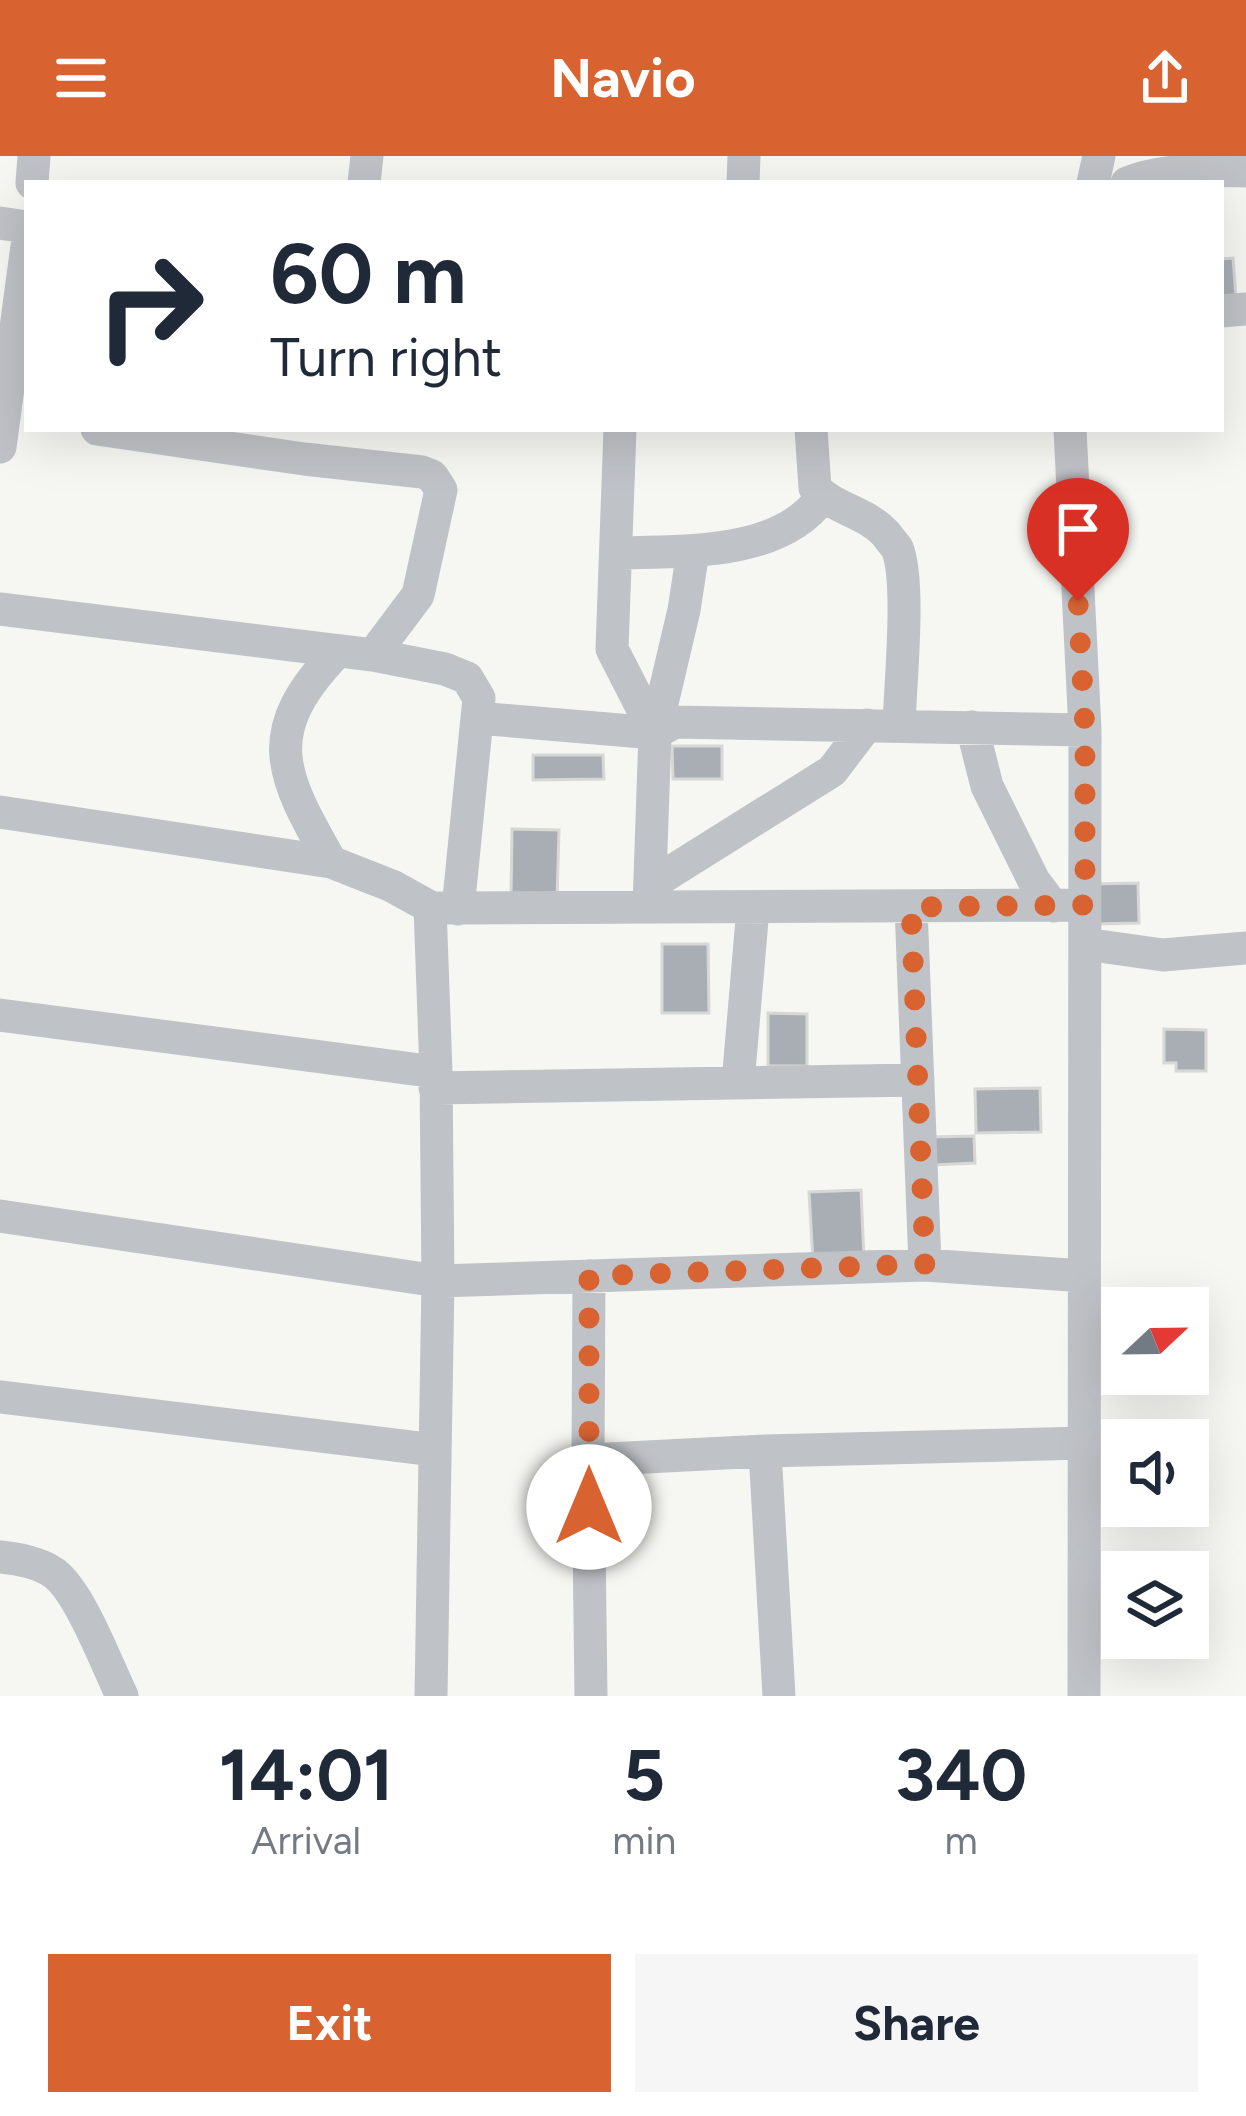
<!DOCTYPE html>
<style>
:root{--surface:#fff;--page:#f6f6f7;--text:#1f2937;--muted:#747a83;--accent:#d86331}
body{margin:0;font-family:Figtree,sans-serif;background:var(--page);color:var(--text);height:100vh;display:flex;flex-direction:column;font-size:45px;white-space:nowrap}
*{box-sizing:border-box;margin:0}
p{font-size:39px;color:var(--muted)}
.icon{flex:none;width:66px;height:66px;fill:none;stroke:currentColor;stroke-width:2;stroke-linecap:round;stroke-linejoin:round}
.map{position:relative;height:1540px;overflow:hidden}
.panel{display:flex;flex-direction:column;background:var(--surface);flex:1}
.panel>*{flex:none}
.hud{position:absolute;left:24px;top:24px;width:1200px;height:252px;border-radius:0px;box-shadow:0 12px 48px #0002;background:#fff;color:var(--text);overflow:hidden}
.needle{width:78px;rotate:68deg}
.fabs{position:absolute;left:1101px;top:1131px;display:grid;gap:24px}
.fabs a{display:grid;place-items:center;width:108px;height:108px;border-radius:0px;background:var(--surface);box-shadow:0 12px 48px #0002;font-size:60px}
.pin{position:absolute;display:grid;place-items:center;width:102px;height:102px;color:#fff;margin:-123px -51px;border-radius:50% 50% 50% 0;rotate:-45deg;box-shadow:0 0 12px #0007}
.pin .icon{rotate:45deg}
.me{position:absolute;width:132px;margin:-66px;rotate:0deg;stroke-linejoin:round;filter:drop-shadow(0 0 9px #0008)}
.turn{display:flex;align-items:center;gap:42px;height:252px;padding:0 48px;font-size:54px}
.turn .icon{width:156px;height:156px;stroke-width:2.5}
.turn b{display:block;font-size:84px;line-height:102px}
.eta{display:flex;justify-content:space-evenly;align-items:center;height:204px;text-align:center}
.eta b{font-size:72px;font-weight:700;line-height:84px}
.button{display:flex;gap:24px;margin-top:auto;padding:24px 48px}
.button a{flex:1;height:138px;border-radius:0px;background:var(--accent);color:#fff;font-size:48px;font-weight:700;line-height:138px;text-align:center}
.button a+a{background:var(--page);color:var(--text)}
header{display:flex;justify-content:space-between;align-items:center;height:156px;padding:0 48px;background:var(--accent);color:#fff;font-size:54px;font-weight:700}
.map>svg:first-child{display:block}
.building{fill:#a8aeb4;stroke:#d7d7d5;stroke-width:3}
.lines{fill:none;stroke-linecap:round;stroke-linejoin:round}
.minor{stroke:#bfc2c6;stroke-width:33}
.route{stroke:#d86331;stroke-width:21;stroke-dasharray:0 37.8}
</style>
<header><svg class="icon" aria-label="menu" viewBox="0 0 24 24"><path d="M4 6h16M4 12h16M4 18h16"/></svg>Navio<svg class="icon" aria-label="share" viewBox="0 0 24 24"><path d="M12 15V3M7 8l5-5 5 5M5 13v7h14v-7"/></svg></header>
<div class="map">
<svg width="1246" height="1540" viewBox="0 0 1246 1540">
<rect width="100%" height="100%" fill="#f6f6f3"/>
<!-- building -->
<path class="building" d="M1233,102L1236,141L1221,143V103Z
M672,590H722V623H673Z
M533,599H603L604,623L533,624Z
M512,673L559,674L557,742L511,741Z
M1138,727L1139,767L1095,768L1094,728Z
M662,788H708L709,857H662Z
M768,857L807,858V910H768Z
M1164,873L1206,874V915H1176V907H1164Z
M1040,932L1041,976L976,977L975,933Z
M974,980L975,1007L932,1009L931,981Z
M861,1034L864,1103L813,1105L809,1036Z"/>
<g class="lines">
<!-- minor -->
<path class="minor" d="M32,27L34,0
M364,27L367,0
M743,27L744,0
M1093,27L1099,0
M1127,27C1165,12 1206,14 1246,15
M0,67L27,71
M1221,155L1246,153
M97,273L304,303L422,316L432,320L441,334L418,439L373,499
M620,273L612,493L655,577
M811,273L815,332C834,353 866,356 885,377C886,378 896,391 897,392C911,425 900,529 899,570
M1070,273L1085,574L1084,1540
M0,291L27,90
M618,397C683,395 781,400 822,341
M0,453L373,499L445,513L467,522L479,542L458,753
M477,562L655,577
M972,571L987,630L1034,725L1053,750
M655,577L684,454L693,395
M0,656L331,706L392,730L430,751L436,916L438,1125L431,1540
M331,706C280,617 259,576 338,495
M650,729L832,615L867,569
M649,751L655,577L675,566L1085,574
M911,751L925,1109
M439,752L1085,749
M1085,788L1163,799L1246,792
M0,859L436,916
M738,927L753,752
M435,932L918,924
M0,1060L438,1125L925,1109L1084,1120
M0,1241L435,1294
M765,1295L1084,1287
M588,1304L589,1120
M0,1401C18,1403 38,1406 54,1417C80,1436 107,1509 122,1540
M591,1540L588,1304L765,1295L779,1540"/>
</g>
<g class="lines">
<!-- route -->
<path class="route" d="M589,1351V1120L925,1108L911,751L1085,749V574L1078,445"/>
</g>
</svg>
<div class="fabs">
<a><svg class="needle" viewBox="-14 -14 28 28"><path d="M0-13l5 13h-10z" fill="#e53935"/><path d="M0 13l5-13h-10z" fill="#747a83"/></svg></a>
<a><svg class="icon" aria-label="sound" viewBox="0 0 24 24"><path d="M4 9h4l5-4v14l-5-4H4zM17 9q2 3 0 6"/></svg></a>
<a><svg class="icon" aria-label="layers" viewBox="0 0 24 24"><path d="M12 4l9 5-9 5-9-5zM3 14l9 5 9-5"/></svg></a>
</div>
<div class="pin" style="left:1078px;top:445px;background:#d93025"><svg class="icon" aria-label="arrive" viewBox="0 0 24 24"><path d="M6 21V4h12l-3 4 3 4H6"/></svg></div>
<svg class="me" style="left:589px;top:1351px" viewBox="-20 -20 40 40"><circle r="19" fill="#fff"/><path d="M0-13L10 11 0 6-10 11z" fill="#d86331"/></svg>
<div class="hud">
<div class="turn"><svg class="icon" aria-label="right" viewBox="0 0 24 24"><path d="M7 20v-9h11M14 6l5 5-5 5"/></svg><div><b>60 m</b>Turn right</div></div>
</div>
</div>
<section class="panel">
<div class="eta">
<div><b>14:01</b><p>Arrival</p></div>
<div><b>5</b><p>min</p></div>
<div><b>340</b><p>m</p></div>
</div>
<div class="button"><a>Exit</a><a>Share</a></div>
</section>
